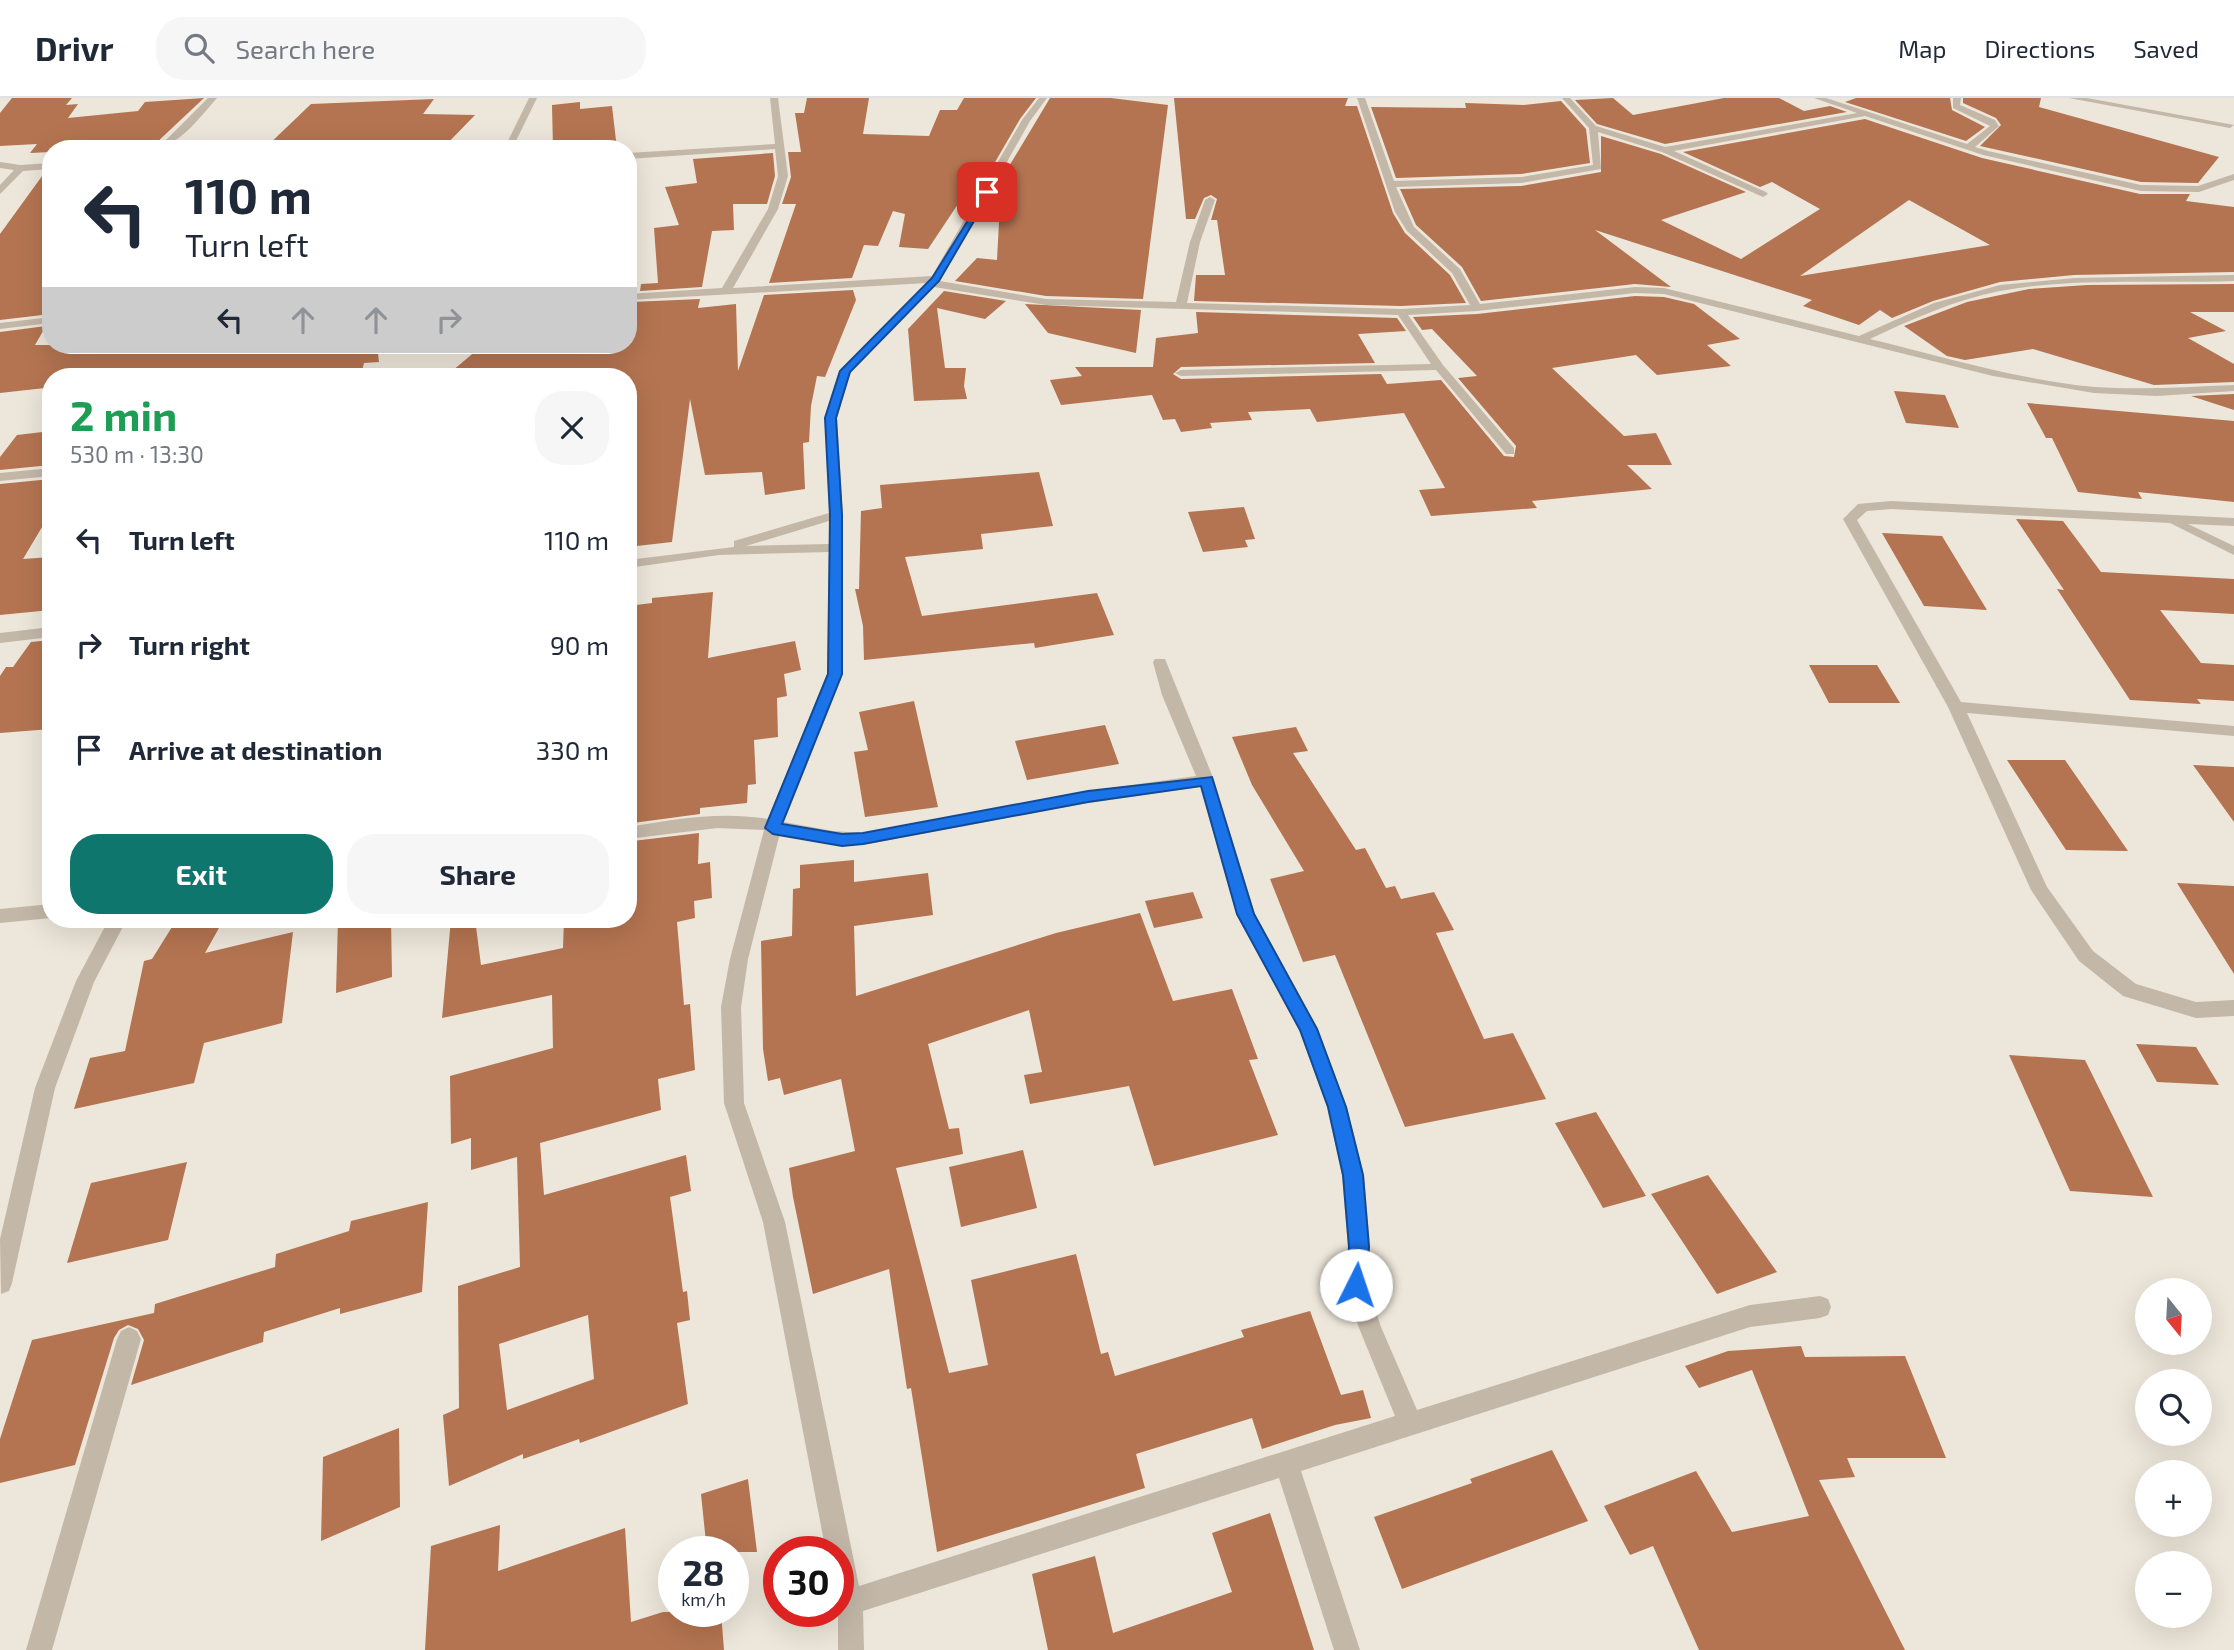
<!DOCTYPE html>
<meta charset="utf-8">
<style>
:root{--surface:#fff;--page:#f6f6f7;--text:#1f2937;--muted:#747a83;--line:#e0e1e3;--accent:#0f766e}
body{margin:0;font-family:"Exo 2",sans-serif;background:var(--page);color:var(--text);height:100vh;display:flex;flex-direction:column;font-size:26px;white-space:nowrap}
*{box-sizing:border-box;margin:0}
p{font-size:23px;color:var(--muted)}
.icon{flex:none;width:38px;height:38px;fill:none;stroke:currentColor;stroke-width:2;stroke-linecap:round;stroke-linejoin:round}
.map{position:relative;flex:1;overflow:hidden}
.details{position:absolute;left:42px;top:270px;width:595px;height:560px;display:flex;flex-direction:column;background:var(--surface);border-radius:28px;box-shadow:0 7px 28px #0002}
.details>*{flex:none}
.hud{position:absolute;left:42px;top:42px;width:595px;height:214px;border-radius:28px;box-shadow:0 7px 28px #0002;background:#fff;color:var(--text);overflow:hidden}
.needle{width:46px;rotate:162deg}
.controls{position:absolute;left:2135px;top:1180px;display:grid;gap:14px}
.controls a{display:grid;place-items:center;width:77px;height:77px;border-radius:50%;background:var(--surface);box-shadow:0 7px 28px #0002;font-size:35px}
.speed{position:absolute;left:658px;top:1438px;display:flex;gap:14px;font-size:35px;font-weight:700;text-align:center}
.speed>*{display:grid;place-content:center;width:91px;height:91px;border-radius:50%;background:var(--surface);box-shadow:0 7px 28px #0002;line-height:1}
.speed small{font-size:18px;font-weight:400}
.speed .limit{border:10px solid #d22;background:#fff;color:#111}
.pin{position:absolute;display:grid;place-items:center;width:60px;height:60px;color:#fff;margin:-30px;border-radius:14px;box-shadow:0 4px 10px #0006}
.me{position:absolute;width:77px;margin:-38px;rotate:4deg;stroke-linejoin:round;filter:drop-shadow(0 0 5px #0008)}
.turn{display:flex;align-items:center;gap:24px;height:147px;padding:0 28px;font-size:32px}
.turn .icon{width:91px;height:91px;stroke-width:2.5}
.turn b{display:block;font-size:49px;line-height:60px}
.lanes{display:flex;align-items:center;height:66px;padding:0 28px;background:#0003;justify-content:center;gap:35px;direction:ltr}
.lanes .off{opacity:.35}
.round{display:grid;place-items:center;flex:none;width:74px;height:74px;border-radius:28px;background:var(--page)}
.overview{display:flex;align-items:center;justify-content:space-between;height:119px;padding:0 28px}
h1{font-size:42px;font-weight:700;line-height:52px;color:#1e9e55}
.button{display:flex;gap:14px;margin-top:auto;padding:14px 28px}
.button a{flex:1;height:80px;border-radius:28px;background:var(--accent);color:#fff;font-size:28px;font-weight:700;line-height:80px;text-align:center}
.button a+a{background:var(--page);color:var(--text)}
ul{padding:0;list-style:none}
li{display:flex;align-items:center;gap:21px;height:105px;padding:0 28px}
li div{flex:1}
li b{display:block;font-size:26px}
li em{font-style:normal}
header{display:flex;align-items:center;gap:42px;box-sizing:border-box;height:98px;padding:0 35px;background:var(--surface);border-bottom:2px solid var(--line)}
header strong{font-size:33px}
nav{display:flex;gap:38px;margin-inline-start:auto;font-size:24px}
.search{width:490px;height:63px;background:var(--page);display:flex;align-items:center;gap:18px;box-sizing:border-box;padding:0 24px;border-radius:28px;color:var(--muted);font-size:26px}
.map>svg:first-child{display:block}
.building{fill:#b47451;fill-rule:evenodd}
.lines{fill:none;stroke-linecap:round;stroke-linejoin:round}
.minor{fill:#c3b7a8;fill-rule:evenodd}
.route{fill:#1a73e8;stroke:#114b97;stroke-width:2}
</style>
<header>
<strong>Drivr</strong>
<div class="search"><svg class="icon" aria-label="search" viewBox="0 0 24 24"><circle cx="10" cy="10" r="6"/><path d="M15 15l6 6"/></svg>Search here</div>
<nav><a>Map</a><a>Directions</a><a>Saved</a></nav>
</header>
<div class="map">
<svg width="2234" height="1552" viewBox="0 0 2234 1552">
<rect width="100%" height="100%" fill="#ede6da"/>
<!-- building -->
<path class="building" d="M12,0H72L66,7L78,6L68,20L138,13L145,4L204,0L154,47L51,51V54L30,55L37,46L0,48V15Z
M807,0H869L863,36L929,38L940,12H957L964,0H1036L1020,21L972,104L960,103L928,151L899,149L905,116L893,113L878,148L864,147L852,180L769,185L796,106H782L791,79L788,54H801L795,15H804Z
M1050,0H1111L1168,7L1143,201L1046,198L955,183L977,160L997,162L1000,106L987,105Z
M1174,0H1348L1345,8H1357L1393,115L1405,135L1450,177L1466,205L1401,208L1194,203L1196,177H1225L1217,122H1211L1217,101L1211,97L1204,100L1195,121H1186Z
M1613,0L1633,17L1724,0H1779L1804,13L1830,8L1847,14L1665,46L1597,26L1575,2Z
M1856,0H1950L1952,12L1985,29L1966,43L1845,4Z
M1963,0H2041L2039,9L2219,59L2198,85L2141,84L1989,50L1980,48L2001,27L1996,20L1963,5Z
M434,1L423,16L475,17L442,51H264L311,6Z
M1561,3L1586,31L1590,65L1521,76L1396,80L1371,9L1466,10L1465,5L1524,7Z
M580,4V11L612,8L617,51H553L552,7Z
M1865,21L1982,60L2140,96H2190L2186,103L2234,109V174L2074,177L2000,184L1933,203L1892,220L1880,212L1859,227L1803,208L1812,202L1595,132L1671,189L1635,186L1481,203L1462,169L1416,127L1400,91L1521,88L1601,74V38L1661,56L1746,94L1661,122L1741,161L1820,111L1772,84L1760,89L1683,54ZM1909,102L1990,147L1800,178Z
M773,55L775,78L767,106H733L734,132L712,133L702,189L640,193L641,186L658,185L654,130L679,127L665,89L697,85L693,61Z
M45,74H51V216L0,222V136Z
M2234,186V214H2190L2226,233L2188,240L2234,266V284L2154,287L2033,251L1965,262L1947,258L1904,228L1967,204L2029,191L2087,187Z
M853,192L856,202L825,279L817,278L811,308L809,344L803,345L805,391L765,397L762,374L705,377L690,301L672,444L628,449V278H446L483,247H628L631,204L700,201L698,210L736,206L738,273L764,197Z
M944,193L1006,203L985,221L937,210L945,270H966L964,288L967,301L914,303L908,231Z
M1635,198L1664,199L1694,206L1740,241L1707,247L1731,268L1657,277L1636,257L1552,270L1624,338L1656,335L1672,367H1627L1652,391L1532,403L1537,410L1431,418L1419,392L1445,390L1404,315L1317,324L1310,311L1248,314L1252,322L1210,325L1212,330L1181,334L1175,321L1163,322L1152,297L1061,307L1050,282L1082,278L1075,269H1153L1156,240L1198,235L1196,214L1397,220L1406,233L1358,236L1375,265L1181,269L1173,276L1181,281L1381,276L1387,286L1441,282L1504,358L1514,359L1516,348L1458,280L1477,278L1432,231L1422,232L1413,219L1477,216Z
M1025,206L1141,212L1136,255L1048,235Z
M46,228L35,247H377L379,264L364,265L361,277L350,278H313L315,272L268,278L271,270L218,278H51L45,290L0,295V234Z
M1894,293L1945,297L1959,330L1906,325Z
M2234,296V312L2191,298Z
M2027,305L2234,323V404L2138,394L2142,401L2078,394L2052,340H2046Z
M51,333V367L0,372V359L17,337Z
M1039,374L1053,428L981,436L983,451L905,459L922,518L1097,495L1114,537L1035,550L1034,545L864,562L863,528L855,491H859L861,413L882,410L880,387Z
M51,381V414L23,461L51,459V512L0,517V386Z
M1244,409L1255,441L1245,442L1248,449L1203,454L1188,414Z
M2016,421L2063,423L2101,474L2234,481V516L2160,512L2201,565L2234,567V603L2197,601L2201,606L2130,602L2057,491L2064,492Z
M1882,435L1942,438L1987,512L1924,508Z
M713,494L708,560L795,543L801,572L784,576L787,598L777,600L778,639L754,642L756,686L748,687L747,705L700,710V716L633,725L635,690L628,691V508L652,505V500Z
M51,542V631L0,635V578L6,569H13L31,544Z
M1809,567H1877L1900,605H1829Z
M914,603L938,709L865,719L854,654L868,652L859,614Z
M1105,627L1119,666L1027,682L1015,643Z
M1296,629L1308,653L1293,655L1356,752L1365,750L1386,790L1395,788L1401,801L1434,794L1454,832L1436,835L1484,941L1513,935L1546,1001L1405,1029L1335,857L1303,864L1270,781L1304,773L1252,687L1232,639Z
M2007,662H2065L2128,753L2066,752Z
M2193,667L2234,669V724Z
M699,735L698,766L710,764L712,800L694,803L695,820L677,824L684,907L690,906L695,972L658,981L661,1012L540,1045L544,1097L686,1057L691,1093L670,1099L683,1194L687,1193L690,1222L677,1225L688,1306L580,1345L579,1341L523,1361V1356L449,1388L443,1317L459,1310L458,1188L520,1169L517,1059L471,1072V1040L451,1046L450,978L553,950L552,897L442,920L451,821H475L481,867L563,850L564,821H628V756H632L633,743ZM588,1217L594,1281L507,1312L499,1246Z
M854,762V784L928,775L933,817L854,828L856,898L1056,835L1140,815L1173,903L1232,891L1258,961L1249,962L1278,1037L1154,1068L1129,988L1030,1006L1024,977L1042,974L1029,912L928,946L949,1031L959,1030L963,1056L896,1070L949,1275L988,1267L971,1182L1076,1156L1101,1256L1108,1254L1115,1278L1244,1239L1241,1232L1310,1213L1341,1297L1363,1292L1371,1320L1335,1327L1262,1351L1252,1320L1136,1356L1145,1390L937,1454L911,1290L907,1291L889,1171L813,1196L793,1099L789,1070L855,1053L841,981L784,997L780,980L768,983L763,951L761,843L792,838L793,791L800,790V767Z
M2177,785L2234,788V876Z
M1193,794L1203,820L1154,830L1145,803Z
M177,821H224L205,855L293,834L282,925L204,945L194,985L74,1011L90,960L125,953L144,863L152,861Z
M338,821H391L392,879L336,895Z
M2136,946L2196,949L2219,987L2157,984Z
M2009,957L2085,962L2153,1099L2070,1093Z
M1596,1014L1646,1098L1603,1110L1555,1025Z
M1023,1052L1037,1110L961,1129L949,1069Z
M187,1064L168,1142L67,1165L91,1085Z
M1708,1077L1777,1174L1717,1196L1651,1096Z
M428,1104L422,1194L340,1216V1210L264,1234L263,1244L131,1287L144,1242L138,1231L128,1227L119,1232L114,1240L75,1367L0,1385V1341L32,1242L154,1215L155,1206L275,1169L276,1156L349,1133L351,1123Z
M1801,1248L1805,1259L1905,1258L1946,1360H1847L1855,1379L1819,1382L1905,1552H1699L1653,1448L1630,1457L1604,1408L1696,1373L1732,1434L1809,1418L1752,1272L1699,1290L1685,1268L1728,1253Z
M399,1330L400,1409L321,1443L323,1359Z
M1552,1352L1588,1423L1402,1491L1374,1419L1472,1385L1470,1381Z
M748,1381L757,1454H707L701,1396Z
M1270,1415L1314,1552H1048L1032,1476L1095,1458L1113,1535L1232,1494L1212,1435Z
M500,1427L498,1473L625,1430L631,1524L663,1514H721L724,1552H425L431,1448Z"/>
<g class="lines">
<!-- minor -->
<path class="minor" d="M208,0H217C201,18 177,51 152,51L167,41Z
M529,0H537L512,51H504Z
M770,0H778L788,78L778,111L733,190L932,178L1022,22L1039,0H1047L1030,23L940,183L1046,201L1176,204L1190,144L1205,102L1210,99L1215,102L1200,144L1187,205L1401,211L1470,207L1452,175L1407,133L1395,114L1357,0H1365L1394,83L1521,79L1593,67L1589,30L1562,0H1570L1596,28L1665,49L1857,15L1814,0H1826L1967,46L1990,28L1953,10V0H1961L1960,7L1995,22L1999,28L1975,49L1988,53L2141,87L2198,88L2234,76V82L2199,94L2141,93L1983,57L1865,18L1674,53L1766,94L1768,96L1763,99L1662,54L1598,34L1601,71L1521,85L1396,89L1414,129L1460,171L1480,206L1635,189L1664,190L1859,238L1934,205L2000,187L2074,180L2234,177V183C2157,186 2076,179 2000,193C1955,202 1912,221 1870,241C1944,259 2019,282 2095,289C2141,292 2188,289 2234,287V293L2157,298L2094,295L1993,278L1664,196L1635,195L1477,213L1408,217L1443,267L1514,350V356H1506L1436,272L1181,278L1175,275L1181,272L1431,266L1398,217L1046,207L934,189L850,274L837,320L843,417V576L784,724L833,733L863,735L1088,693L1196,678L1162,597L1153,564L1155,561H1165L1214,682L1255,816L1318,931L1347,1009L1364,1077L1370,1149L1367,1187L1381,1229L1417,1312L1750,1207L1820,1198L1828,1201L1831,1209L1828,1217L1820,1220L1750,1229L1301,1373L1360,1552H1334L1279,1380L863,1513L864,1552H838V1454H826L763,1124L724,1005L721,909L730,861L764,732L717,730L628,741V729C675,721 721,713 768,721L827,576L829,454L719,457L628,470V462L734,449V443L829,415L825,320L839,273L927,185L628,202V196L722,190L768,111L778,78L775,51L628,61V55L775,46ZM829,423V446L746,448ZM1200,689L1237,816L1299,932L1327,1009L1342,1077L1348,1149L1345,1187L1359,1230L1395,1318L859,1488L785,1124L744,1005L741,909L748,861L780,735L833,746L863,747L1088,705Z
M2069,0H2087L2234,27L2230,30Z
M0,64L20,67L51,65V71L23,73L0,96V87L14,72L0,70Z
M51,219V225L0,231V225Z
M51,370V378L0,383V375Z
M1891,403L2234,420V428L2188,426L2234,448V457L2170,425L1891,411L1867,413L1857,422L1961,604L2234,628V638L1967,615L2047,789L2093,853L2136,886L2196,904L2234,902V918L2196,920L2123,898L2079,863L2031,792L1948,609L1843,421L1858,406Z
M51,529V539L0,545V535Z
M51,806V820L0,825V811Z
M109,821H127L94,884L55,990L12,1185L9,1193L1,1196L0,1141L35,990L76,883Z
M129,1229L137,1233L141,1241L52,1552H26L117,1241L121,1233Z"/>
</g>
<!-- route -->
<path class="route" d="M987,92L991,94L939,183L850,274L836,320L842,417V576L782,726L842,736L863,735L1088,693L1212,679L1254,816L1317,931L1346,1009L1363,1077L1369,1149L1364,1194L1356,1197L1349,1194L1346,1187L1349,1149L1343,1077L1328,1009L1300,932L1237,816L1201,688L1088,704L863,746L842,748L773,736L765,730L828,576L830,417L825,320L840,273L932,180Z"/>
</svg>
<div class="controls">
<a><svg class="needle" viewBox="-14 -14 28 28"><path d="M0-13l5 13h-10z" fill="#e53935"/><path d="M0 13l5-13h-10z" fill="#747a83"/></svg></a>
<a><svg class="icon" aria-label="search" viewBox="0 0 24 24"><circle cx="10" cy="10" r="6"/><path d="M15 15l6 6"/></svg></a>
<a>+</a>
<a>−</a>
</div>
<div class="speed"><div>28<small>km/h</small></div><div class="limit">30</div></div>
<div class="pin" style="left:987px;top:94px;background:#d93025"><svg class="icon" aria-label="arrive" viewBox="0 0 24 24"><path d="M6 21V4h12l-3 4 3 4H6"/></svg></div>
<svg class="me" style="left:1356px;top:1187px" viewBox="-20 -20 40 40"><circle r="19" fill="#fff"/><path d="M0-13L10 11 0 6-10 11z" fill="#1a73e8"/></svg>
<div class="hud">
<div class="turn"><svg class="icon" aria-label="left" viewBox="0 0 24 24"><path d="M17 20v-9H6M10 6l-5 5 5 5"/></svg><div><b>110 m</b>Turn left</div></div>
<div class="lanes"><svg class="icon" aria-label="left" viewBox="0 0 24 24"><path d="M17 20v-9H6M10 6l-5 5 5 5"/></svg><svg class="icon off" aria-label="ahead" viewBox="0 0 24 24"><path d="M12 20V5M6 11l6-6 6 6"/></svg><svg class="icon off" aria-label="ahead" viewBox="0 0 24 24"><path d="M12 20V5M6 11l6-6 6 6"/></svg><svg class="icon off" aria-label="right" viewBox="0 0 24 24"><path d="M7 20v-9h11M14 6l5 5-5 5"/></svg></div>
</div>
<section class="details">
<div class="overview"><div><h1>2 min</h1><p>530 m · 13:30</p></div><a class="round"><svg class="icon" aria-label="close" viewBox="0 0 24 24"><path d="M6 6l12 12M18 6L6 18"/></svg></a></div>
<ul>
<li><svg class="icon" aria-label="left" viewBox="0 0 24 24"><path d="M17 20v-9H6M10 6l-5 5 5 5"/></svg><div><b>Turn left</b></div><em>110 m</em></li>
<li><svg class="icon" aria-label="right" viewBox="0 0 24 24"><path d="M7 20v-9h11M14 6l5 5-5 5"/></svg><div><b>Turn right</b></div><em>90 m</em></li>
<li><svg class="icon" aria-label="arrive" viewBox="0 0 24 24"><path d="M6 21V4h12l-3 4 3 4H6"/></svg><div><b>Arrive at destination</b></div><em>330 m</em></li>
</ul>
<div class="button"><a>Exit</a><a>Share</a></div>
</section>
</div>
